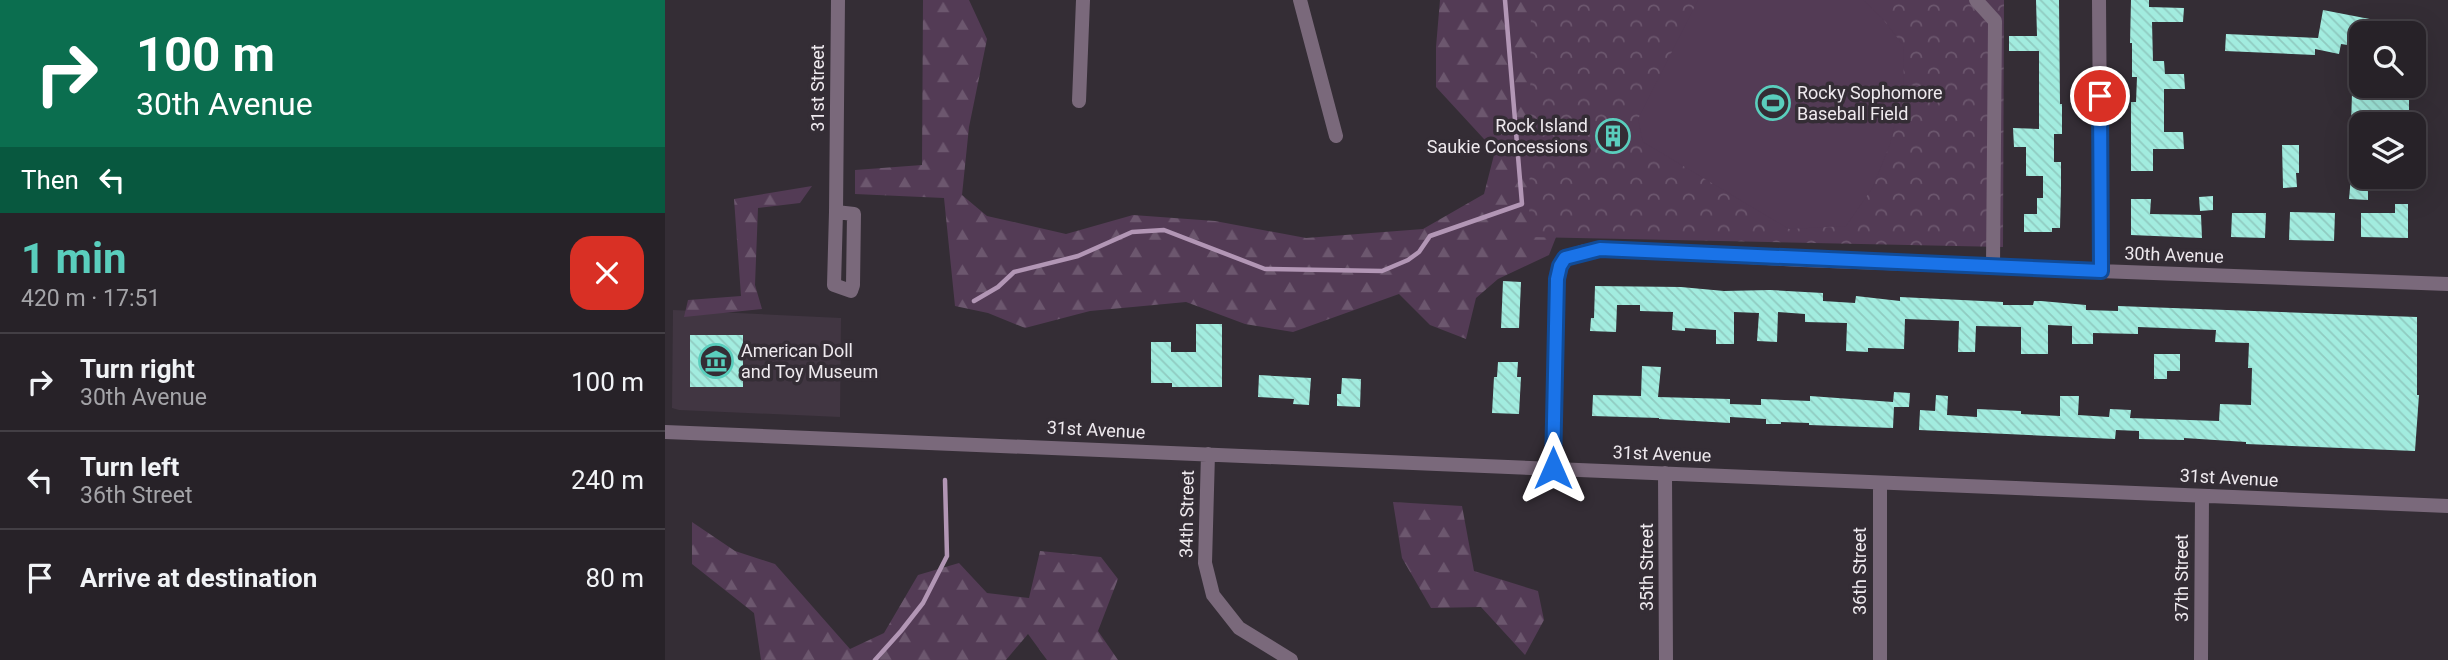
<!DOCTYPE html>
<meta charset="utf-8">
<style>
:root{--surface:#272228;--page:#332f34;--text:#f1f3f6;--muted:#a4a4a8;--line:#433f45;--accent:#5acebd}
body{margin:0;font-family:Roboto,sans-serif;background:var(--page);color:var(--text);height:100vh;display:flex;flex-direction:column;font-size:26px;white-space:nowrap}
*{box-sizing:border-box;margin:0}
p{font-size:23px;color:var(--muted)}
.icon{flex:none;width:38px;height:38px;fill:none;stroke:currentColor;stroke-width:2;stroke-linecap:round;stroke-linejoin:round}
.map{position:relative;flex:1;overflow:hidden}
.details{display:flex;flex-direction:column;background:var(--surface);width:665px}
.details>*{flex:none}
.top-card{background:#0b6e4f;color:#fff;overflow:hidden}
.fabs{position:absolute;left:1684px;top:21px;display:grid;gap:14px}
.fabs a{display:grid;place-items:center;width:77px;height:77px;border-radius:14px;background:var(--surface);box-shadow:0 7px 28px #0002,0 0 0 2px var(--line);font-size:35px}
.pin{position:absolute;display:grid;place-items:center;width:60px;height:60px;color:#fff;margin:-30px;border:4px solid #fff;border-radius:50%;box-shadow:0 2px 7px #0007}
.me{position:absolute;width:77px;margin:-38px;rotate:0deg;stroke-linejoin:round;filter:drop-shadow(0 0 5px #0008)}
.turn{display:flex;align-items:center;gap:24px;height:147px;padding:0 21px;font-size:32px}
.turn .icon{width:91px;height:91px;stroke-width:2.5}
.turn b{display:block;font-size:49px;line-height:60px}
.then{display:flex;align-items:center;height:66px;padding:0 21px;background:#0003;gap:14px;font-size:26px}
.round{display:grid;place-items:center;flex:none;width:74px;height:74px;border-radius:21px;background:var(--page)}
.overview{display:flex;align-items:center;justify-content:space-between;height:119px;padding:0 21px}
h1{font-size:42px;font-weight:700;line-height:52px;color:var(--accent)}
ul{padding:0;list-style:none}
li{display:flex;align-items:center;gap:21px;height:98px;padding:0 21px;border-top:2px solid var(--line)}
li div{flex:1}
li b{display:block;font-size:26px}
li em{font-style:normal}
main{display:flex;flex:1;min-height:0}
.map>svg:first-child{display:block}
.built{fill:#413642}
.forest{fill:url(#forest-firs)}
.park{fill:url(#park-crowns)}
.garden{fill:#533b55}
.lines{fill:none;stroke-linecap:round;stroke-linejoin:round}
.stream{stroke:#b296b5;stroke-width:4.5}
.building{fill:url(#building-back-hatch)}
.minor{stroke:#7a697b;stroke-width:14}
.route-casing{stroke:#114b97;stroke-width:18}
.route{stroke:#1a73e8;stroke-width:12}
.labels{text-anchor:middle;stroke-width:7;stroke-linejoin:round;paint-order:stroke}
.street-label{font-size:18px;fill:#eee9ee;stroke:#342d35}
.poi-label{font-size:18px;fill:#eee9ee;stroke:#342d35;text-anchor:start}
</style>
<main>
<section class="details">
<div class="top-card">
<div class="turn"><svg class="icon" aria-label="right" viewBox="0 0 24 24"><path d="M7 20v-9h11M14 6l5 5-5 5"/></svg><div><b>100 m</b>30th Avenue</div></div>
<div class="then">Then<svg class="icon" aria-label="left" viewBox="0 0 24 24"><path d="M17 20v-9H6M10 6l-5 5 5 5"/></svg></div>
</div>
<div class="overview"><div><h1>1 min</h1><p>420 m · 17:51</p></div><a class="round" style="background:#d93025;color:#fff"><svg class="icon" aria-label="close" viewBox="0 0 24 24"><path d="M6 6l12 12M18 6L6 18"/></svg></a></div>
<ul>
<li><svg class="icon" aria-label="right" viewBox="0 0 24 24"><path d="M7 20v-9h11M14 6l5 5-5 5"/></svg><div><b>Turn right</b><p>30th Avenue</p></div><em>100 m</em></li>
<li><svg class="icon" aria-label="left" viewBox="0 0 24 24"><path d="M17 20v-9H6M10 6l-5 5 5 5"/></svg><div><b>Turn left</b><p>36th Street</p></div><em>240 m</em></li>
<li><svg class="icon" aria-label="arrive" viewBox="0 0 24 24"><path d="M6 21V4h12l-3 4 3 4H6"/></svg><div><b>Arrive at destination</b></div><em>80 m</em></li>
</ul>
</section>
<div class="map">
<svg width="1783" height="660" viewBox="0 0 1783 660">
<defs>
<pattern id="forest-firs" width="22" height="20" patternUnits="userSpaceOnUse" patternTransform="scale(1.75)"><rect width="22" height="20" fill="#533b55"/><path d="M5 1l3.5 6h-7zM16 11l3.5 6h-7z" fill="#6c576e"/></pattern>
<pattern id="park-crowns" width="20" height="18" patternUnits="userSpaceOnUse" patternTransform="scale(1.75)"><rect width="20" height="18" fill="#533b55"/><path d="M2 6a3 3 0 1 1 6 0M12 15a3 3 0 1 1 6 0" fill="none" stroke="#6c576e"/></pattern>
<pattern id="building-back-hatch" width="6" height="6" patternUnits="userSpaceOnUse" patternTransform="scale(1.75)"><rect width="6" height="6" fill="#a2ecdf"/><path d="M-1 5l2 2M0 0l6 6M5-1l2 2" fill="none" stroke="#90cbc1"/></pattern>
</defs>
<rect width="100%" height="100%" fill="#342d35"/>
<!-- built -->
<path class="built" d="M8,310L176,318L175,417L14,410L7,408Z"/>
<!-- forest -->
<path class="forest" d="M258,0H304L322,39L304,127L297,195L322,216L401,234L468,215L550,221L641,238L758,229L819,194L830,151L771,87V47L775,0H1000L897,222L884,255L833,279L811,298L801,339L765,325L734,294L628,332L580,324L521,302L425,311L360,328L323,313L290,306L279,198L190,194V170L257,165Z
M147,186L135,203L93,208L90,285L97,309L19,317L23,300L76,296L69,199Z
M728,502L797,506L809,571L873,591L879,620L860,655L816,607L766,608L737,558Z
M27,522L70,551L110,564L185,649L219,633L253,575L294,563L322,593L364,598L375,551L436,557L453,579L433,631L453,660H382L363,634L341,660H96L89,613L27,564Z"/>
<!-- park -->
<path class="park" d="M866,0H1339L1338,247L864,237Z"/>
<!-- garden -->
<path class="garden" d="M1033,0H1198L1217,18L1238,45L1239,87L1225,144L1208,187L1181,226L1124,229L978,142L973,119Z"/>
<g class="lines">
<!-- stream -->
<path class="stream" d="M309,301L333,287L349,272L413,256L467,232L499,230L600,269L717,271L743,260L754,252L765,236L857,204L840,0
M210,660L236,631L258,603L282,556L280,480"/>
</g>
<!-- building -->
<path class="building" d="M1371,0H1394L1395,104H1397V134H1389V162H1396V189L1395,228H1387V232H1359V214H1372V198H1378V176H1361V147H1349L1348,128L1374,129V51H1344V36H1372Z
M1466,0H1484V7L1519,8L1518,22H1487L1488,61H1499L1500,74H1519L1520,89H1499V132H1518L1519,149H1488V171H1466V102H1471L1472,77H1467V43H1465Z
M1658,10L1715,21L1712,33H1696V47L1676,44L1674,54L1650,49V55L1560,51L1561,34L1653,38Z
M1714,86H1744V124H1686L1687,93L1713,94Z
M1617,145H1634V173H1631L1632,187L1618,188Z
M1686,177H1703V200L1684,199Z
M1548,196V210L1535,211L1534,197Z
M1466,199H1486L1485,214L1536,215L1537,238L1466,235Z
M1730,204H1743V238L1696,237V213H1730Z
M1625,212L1670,213L1669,241L1624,240Z
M1567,213H1601L1600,238L1566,237Z
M838,281L856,282L854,328H836Z
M930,286L1016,287L1059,291L1105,290L1158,293V301L1190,303L1191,296L1235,301V297L1338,302V305H1368L1369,301H1376L1421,305V310L1453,311V306L1752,317V395H1754L1750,451L1581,444V442L1519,438V440L1474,439V431L1451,430L1450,439L1254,430L1255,410L1270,411L1271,395L1283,396L1282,415L1312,417V409L1356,411V414L1395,416V396H1414L1413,415L1444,417L1445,409L1466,410L1465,418L1554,421L1555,404L1586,405L1587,368H1583L1584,343L1550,342L1551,330L1473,327V334L1428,333V344H1407V326L1383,325V354H1356V327L1311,326L1310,352H1293L1294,321L1240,319L1239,349L1203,348V352L1181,351L1182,323L1140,322V314L1113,312L1112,342L1092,341L1094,313L1069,312V344H1051V330L1020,328V331L1007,330L1008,312L975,311V305H952L951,332L925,331L926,318H929Z
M531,324H557V387H507V383H486V342H506V352H531Z
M25,335H78V387H25Z
M1489,354H1515V371H1502V379H1489Z
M833,362H853L852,377H856L854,414L827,413L829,377H832Z
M977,366L996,367L993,397L1065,399V404L1096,405V399L1145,401V396L1228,402L1229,392L1245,393L1244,407H1229L1228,428L1144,425V423L1116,422V424H1101V419L1065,417V423L994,419V418L927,416L928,395L976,396Z
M594,375L646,378L644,405L628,404L629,399L593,397Z
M677,378L696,379L695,407L672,406V394H676Z"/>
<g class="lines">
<!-- minor -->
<path class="minor" d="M635,0L671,136
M1311,0L1330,21L1328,267
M1434,0L1436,271
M414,101L418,0
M171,212L169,285L186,291L188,285L189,214L171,212L173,0
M0,432L1783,506
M543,454L540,563L548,595L574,628L626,660
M888,468L892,279C898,253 910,253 935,249L1137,260L1783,284
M1000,473L1001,660
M1215,483V660
M1536,660L1537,496"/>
</g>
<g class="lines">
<!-- route casing -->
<g class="route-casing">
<path id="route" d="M888,468L892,279L895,266L900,258L935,249L1436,271L1435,96"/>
</g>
<!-- route -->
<use href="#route" class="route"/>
</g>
<!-- icons -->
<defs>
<g id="stadium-ring" transform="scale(1.75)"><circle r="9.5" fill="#342d35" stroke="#5acebd" stroke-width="1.5"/><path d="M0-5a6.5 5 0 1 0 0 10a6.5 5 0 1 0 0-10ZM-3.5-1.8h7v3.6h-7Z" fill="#5acebd"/></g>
<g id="building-ring" transform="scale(1.75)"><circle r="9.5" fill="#342d35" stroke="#5acebd" stroke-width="1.5"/><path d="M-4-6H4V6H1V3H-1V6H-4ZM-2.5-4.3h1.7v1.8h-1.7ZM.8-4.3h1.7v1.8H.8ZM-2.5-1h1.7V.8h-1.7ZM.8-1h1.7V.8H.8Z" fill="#5acebd"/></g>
<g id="museum-ring" transform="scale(1.75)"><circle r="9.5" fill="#342d35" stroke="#5acebd" stroke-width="1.5"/><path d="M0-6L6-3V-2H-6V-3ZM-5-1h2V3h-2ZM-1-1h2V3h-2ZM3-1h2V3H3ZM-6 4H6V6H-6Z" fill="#5acebd"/></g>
</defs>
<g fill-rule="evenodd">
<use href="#stadium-ring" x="1108" y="103"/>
<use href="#building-ring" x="948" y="136"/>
<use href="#museum-ring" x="51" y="361"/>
</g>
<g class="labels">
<!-- street labels -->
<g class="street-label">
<text transform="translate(153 88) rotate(-90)" y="6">31st Street</text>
<text transform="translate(1509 255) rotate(2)" y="6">30th Avenue</text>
<text transform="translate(431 430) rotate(3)" y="6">31st Avenue</text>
<text transform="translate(997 454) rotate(2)" y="6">31st Avenue</text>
<text transform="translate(1564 478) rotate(3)" y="6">31st Avenue</text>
<text transform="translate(522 514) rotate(-89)" y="6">34th Street</text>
<text transform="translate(982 567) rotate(-90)" y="6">35th Street</text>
<text transform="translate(1195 571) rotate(-90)" y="6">36th Street</text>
<text transform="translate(1517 578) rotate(-90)" y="6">37th Street</text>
</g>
<!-- poi labels -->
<g class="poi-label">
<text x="1132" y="99">Rocky Sophomore<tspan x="1132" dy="21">Baseball Field</tspan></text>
<text x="923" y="132" text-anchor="end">Rock Island<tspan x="923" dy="21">Saukie Concessions</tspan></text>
<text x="76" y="357">American Doll<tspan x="76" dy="21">and Toy Museum</tspan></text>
</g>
</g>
</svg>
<div class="fabs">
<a><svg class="icon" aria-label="search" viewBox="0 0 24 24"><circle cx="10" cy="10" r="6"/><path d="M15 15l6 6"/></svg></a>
<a><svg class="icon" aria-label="layers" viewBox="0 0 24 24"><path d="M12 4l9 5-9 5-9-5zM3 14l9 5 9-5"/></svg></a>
</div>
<div class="pin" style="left:1435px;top:96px;background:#d93025"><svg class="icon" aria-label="arrive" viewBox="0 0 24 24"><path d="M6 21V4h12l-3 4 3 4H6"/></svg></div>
<svg class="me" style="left:888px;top:468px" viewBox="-20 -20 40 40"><path d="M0-17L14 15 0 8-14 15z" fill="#1a73e8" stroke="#fff" stroke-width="4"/></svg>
</div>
</main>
